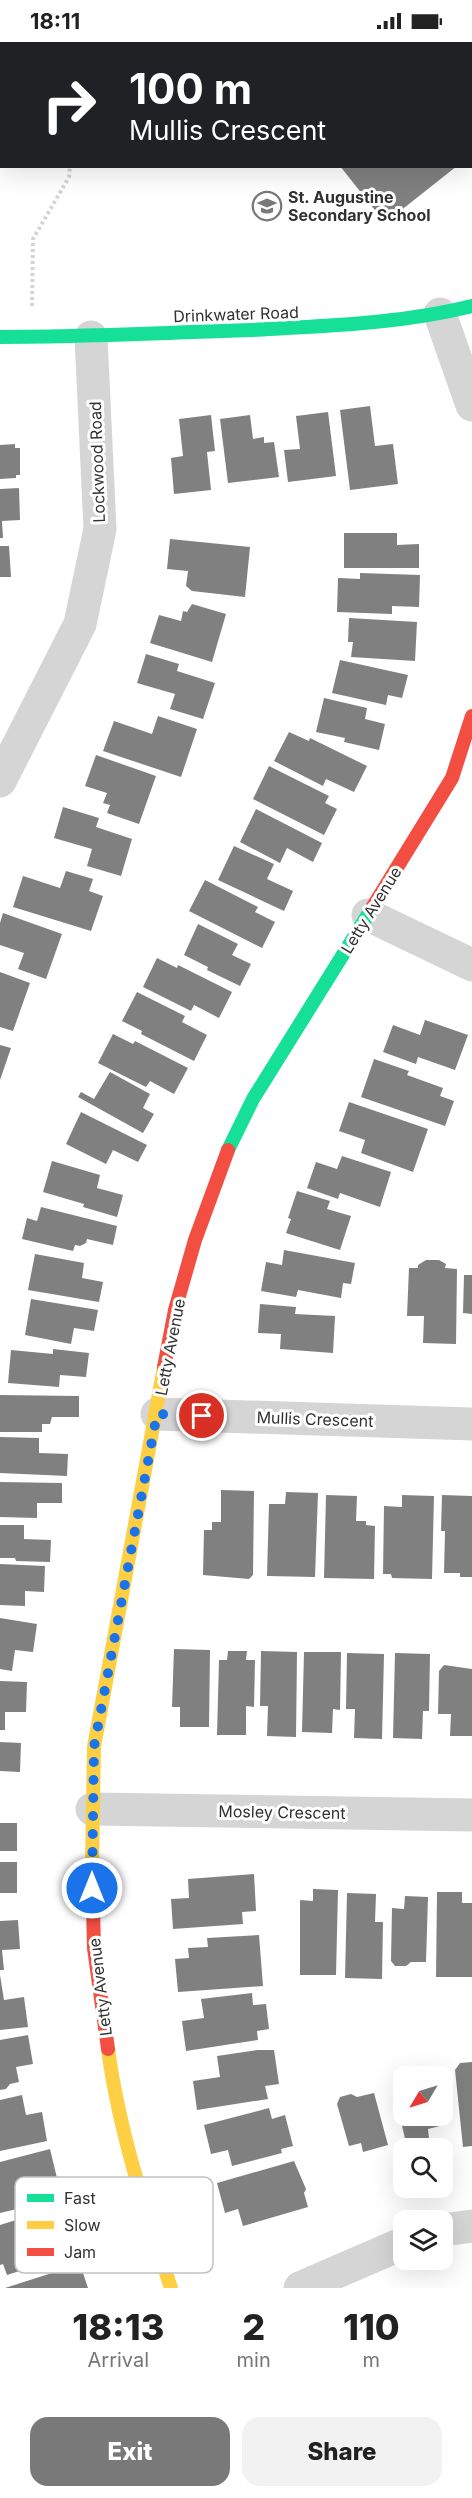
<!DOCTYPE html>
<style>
:root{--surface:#fff;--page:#f2f2f2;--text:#222;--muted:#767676;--accent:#797979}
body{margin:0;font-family:Inter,sans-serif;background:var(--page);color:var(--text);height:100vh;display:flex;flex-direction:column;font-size:22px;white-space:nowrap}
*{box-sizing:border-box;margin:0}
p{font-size:20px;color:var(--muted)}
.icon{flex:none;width:33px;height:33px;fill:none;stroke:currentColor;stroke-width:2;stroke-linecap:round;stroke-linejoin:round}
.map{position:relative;height:2246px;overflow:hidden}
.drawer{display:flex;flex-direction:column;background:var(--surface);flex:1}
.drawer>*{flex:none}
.guide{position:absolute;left:0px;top:0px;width:472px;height:126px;box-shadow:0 6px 24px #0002;background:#202124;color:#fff;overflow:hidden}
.needle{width:39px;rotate:232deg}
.tools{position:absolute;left:393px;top:2024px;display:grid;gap:12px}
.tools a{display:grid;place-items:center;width:60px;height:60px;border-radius:12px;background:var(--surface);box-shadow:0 6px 24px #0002;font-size:30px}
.pin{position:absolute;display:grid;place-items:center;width:51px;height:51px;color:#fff;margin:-26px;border:3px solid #fff;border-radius:50%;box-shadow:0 2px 6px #0007}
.me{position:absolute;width:66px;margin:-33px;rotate:0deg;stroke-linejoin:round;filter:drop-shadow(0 0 4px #0008)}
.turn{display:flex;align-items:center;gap:21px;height:126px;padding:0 30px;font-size:27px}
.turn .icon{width:78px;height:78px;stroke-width:2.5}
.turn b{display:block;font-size:42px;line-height:51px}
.eta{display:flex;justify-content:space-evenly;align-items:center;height:102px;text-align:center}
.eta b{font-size:36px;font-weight:800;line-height:42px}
.cta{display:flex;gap:12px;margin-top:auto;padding:12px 30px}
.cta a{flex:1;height:69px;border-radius:18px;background:var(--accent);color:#fff;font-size:24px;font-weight:800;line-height:69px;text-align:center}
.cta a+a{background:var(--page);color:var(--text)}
.status{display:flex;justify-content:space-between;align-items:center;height:42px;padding:0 30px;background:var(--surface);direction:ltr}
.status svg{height:16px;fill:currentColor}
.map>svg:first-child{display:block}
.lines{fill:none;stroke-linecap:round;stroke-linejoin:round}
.stream{stroke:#daebf0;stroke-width:9}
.building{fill:#808080}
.path{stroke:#d4d4d4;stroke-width:4;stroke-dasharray:3 3;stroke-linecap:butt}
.street{stroke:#d5d5d5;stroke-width:33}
.fast{stroke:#16e098;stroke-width:14}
.slow{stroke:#ffcf43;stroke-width:14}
.jam{stroke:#f24e42;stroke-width:14}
.route{stroke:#1a73e8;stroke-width:10;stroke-dasharray:0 18}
.labels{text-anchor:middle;stroke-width:6;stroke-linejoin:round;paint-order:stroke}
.poi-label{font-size:16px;font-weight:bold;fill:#313131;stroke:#fff;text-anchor:start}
.street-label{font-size:16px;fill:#313131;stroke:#fff}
.key{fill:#fff;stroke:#c1c1c1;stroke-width:1.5}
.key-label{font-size:16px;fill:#313131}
</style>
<div class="status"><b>18:11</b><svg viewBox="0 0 49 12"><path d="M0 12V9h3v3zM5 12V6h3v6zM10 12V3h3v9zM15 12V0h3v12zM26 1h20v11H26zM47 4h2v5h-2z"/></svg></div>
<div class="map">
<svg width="472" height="2246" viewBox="0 0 472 2246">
<rect width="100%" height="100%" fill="#fff"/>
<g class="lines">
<!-- stream -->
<path class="stream" d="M26,2L27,0"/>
</g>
<!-- building -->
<path class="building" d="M340,124H457L385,181Z
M370,364L375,404L393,402L398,442L350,448L340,368Z
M328,370L336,434L288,440L284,408L300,407L296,374Z
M211,373L215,409L207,410L211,448L174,452L171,416L183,414L179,377Z
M250,373L253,397L264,395V401L274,400L279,435L228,441L220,377Z
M15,402V406H20V433H16V436L0,437V403Z
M19,446L20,478L2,479L3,496H0V447Z
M344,491H397V503L419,502V526H344Z
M170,497L250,505L245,555L192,549L186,544L188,529L167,527Z
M0,504H9L11,535H0Z
M360,531L420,533L419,565L392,564V572L337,570L338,536L360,537Z
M192,562L226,572L212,620L150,601L159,573L181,579L183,569L187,570Z
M349,576L417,580L415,619L351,615L353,600H348Z
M146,612L179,622L177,629L215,641L203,677L170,667L175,652L137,641Z
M340,618L408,633L402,656L388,653L386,663L332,651Z
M324,656L367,666L365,677L385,682L379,708L344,700L345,696L316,690Z
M158,674L197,687L181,735L103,709L114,679L152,692Z
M289,690L309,699L310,696L367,724L354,750L326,737L323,744L274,719Z
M96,713L156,734L139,782L107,771L110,763L103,761L107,751L85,744Z
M269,724L329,754L325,761L337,767L324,793L253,757Z
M63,765L99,776L96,785L132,797L121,834L87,824L92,807L54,796Z
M256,767L322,801L313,820L287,806L280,821L240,800Z
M234,804L274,822L267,837L293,849L284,869L218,838Z
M66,829L93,837L89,849L103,854L91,889L13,865L23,834L60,846Z
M205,838L258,865L255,870L275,880L262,906L189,869Z
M3,871L62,892L46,937L18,927L24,911L0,903V881Z
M198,882L238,902L232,913L251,922L240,944L207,928L208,925L184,913Z
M157,916L177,926L178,923L232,950L219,976L194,963L191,969L143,945Z
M0,930L30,941L13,989L0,985Z
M137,950L185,974L182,980L207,993L194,1019L141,992L142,989L122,979Z
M425,978L468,993L455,1028L418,1015L416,1022L383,1010L393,983L420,993Z
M113,992L133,1002L135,999L188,1026L174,1052L150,1039L146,1045L98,1021Z
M0,1003L11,1006L0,1038Z
M374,1017L409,1029L407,1033L443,1046L440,1054L454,1059L445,1084L361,1055Z
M110,1030L150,1052L143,1066L154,1072L143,1091L78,1055L81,1050L94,1057Z
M349,1060L428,1087L413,1130L361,1111L365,1098L339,1089Z
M81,1070L147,1103L138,1120L113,1108L106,1122L66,1102Z
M342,1114L391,1130L380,1165L340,1151L338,1157L307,1146L316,1120L337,1127Z
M52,1119L100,1133L97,1146L123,1153L117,1175L83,1165L84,1162L43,1150Z
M297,1149L330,1159L327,1167L351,1174L340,1208L286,1191L291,1177L288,1176Z
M41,1165L117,1184L113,1203L87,1197L86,1201L80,1204L75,1203L73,1209L22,1197L27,1176L37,1179Z
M284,1208L355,1221L351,1242L343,1241L341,1256L298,1248L296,1255L261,1249L266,1220L282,1223Z
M35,1212L84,1221L82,1236L103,1240L99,1260L28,1248Z
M426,1218H439L446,1222L445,1226L457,1227L456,1302L423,1301L424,1274H407L409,1226H418V1223Z
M464,1233H472V1272L463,1271Z
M31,1257L98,1268L94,1289L74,1286L71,1302L25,1293Z
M260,1262L296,1265L295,1272L335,1274L333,1311L280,1307L281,1292L258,1291Z
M53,1307L89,1311L86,1335L60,1333L59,1345L8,1341L11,1308L53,1312Z
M0,1353L79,1354V1375H52L50,1382H42V1390H0Z
M0,1395L39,1396V1411L68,1412L67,1434L0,1431Z
M0,1440L62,1441V1461H37V1476L0,1475Z
M221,1448L254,1449L253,1533L249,1537L203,1533L204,1488H212V1480H221Z
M286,1450L318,1451L315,1535L267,1534L269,1462H285Z
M326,1453L357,1454L356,1479H366V1483L375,1484L374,1537L324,1536Z
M402,1453L434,1454L432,1537L392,1536L391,1532H383L384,1464L402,1465Z
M442,1453L472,1454V1535H460V1531H444L445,1489H441Z
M0,1483H24V1497L51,1498L50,1520L16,1519L15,1516H0Z
M0,1522L45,1524L44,1550L25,1549V1564L0,1563Z
M0,1576L37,1582L33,1610L15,1608L12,1629L0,1627Z
M174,1607L210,1608L209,1685H180V1665H172Z
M228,1609H247L246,1618H255L254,1665L246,1664V1693H217L219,1618H227Z
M261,1609L297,1610L296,1695L267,1694L268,1664H260Z
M304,1610H341L340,1668L333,1667L332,1691L302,1690Z
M347,1611L384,1612L382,1697L354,1696L355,1667H346Z
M395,1611L430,1612L429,1669H423L422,1697L393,1696Z
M444,1623L472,1627V1694H450L451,1672H438L439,1629Z
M0,1639L27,1640L26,1670H5V1688H0Z
M0,1700L21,1701L20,1730L0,1729Z
M0,1781H17V1809H0Z
M0,1820H17V1851H0Z
M254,1832L256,1869L242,1870L243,1882L173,1887L171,1857L189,1856L188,1837Z
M313,1847L338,1848L336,1933H300V1858L313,1859Z
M437,1850H462V1861H472V1935H436Z
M347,1851L376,1852L375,1880H383L382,1937L345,1936Z
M405,1854L428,1855L426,1920H411L406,1924H395L391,1919L392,1866L404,1867Z
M18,1878L20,1907L2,1908L4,1928H0V1879Z
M259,1893L263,1944L178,1950L175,1917L189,1916L188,1906L208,1905L207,1896Z
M0,1933L4,1958L24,1955L28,1985L0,1988Z
M252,1951L253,1963L266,1962L269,1987L257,1989L258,1998L186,2009L182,1979L204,1976L201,1957Z
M28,1993L33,2022L16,2025L19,2040L10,2042L6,2047L0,2048V1998Z
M258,2008H274L279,2042L265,2044L268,2057L197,2068L193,2039L220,2035L217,2014Z
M472,2020V2104L463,2105L455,2028L460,2021Z
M404,2047V2073H437L440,2084L428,2087L429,2096L406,2101L394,2049Z
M374,2051L388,2103L363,2110L361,2101L349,2104L337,2062L340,2055L351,2052L357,2055Z
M22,2053L26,2073L42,2070L47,2099L0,2109V2058Z
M269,2066L272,2077L285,2073L293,2104L281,2107L282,2111L232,2124L228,2108L211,2112L204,2083Z
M50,2107L57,2136L39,2140L43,2155L37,2156L34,2163L0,2171V2120Z
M294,2119L306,2147L304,2151L308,2165L243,2184L238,2167L225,2171L217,2141Z
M45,2169L52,2188L69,2183L77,2211L7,2233L3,2222L0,2223V2183Z
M80,2222L88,2246H5Z"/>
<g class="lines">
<!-- path -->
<path class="path" d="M85,2V0
M32,264L33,197L69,135L70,124"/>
<!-- street -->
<path class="street" d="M440,272L472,363
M0,739L80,582L100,487L91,295
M368,873L472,923
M157,1372L472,1382
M92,1767L472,1773
M442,2188L472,2184
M300,2246L404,2201"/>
<!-- fast -->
<path class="fast" d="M0,295C84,295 167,291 250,288C324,284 400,282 472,264
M228,1108L253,1057L372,866"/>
<!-- slow -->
<path class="slow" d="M92,1825L94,1705L164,1325
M108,2007C119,2089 145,2168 171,2246"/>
<!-- jam -->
<path class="jam" d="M372,866L452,736L472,674
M164,1325L175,1268L195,1198L228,1108
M92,1825L94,1906L108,2007"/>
</g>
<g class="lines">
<!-- route -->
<path class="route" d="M92,1846L94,1705L157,1372L202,1374"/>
</g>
<!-- icons -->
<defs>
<g id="school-ring" transform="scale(1.5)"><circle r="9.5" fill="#fff" stroke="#797979" stroke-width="1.5"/><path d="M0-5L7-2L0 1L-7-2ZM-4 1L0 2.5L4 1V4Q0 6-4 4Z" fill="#797979"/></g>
</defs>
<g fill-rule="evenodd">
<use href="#school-ring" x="267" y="164"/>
</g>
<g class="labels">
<!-- poi labels -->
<g class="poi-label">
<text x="288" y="161">St. Augustine<tspan x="288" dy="18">Secondary School</tspan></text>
</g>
<!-- street labels -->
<g class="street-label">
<text transform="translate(236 272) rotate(-2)" y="6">Drinkwater Road</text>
<text transform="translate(97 420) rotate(-92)" y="6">Lockwood Road</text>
<text transform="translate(371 868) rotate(-58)" y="6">Letty Avenue</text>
<text transform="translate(170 1305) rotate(-79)" y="6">Letty Avenue</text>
<text transform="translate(315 1377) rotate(2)" y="6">Mullis Crescent</text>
<text transform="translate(282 1770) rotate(1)" y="6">Mosley Crescent</text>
<text transform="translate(100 1945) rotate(-97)" y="6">Letty Avenue</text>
</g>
</g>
<!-- legend -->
<rect x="15" y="2135" width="198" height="96" rx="9" class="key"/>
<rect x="27" y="2152" width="27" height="8" fill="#16e098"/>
<rect x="27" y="2179" width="27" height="8" fill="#ffcf43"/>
<rect x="27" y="2206" width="27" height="8" fill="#f24e42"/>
<g class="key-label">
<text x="64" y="2162">Fast</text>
<text x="64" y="2189">Slow</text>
<text x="64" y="2216">Jam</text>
</g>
</svg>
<div class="tools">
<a><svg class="needle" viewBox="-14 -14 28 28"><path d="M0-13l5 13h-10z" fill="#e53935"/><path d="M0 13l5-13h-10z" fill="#767676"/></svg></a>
<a><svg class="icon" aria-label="search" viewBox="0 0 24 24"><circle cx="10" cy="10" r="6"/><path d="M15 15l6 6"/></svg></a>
<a><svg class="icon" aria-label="layers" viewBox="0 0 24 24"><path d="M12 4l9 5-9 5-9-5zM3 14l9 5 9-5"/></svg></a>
</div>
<div class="pin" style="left:202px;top:1374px;background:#d93025"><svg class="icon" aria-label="arrive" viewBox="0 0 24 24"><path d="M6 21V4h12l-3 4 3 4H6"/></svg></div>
<svg class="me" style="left:92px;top:1846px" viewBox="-20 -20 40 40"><circle r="17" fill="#1a73e8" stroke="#fff" stroke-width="3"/><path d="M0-11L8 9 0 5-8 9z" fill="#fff"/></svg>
<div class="guide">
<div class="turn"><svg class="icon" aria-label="right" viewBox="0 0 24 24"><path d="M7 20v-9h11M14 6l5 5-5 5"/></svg><div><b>100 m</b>Mullis Crescent</div></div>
</div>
</div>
<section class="drawer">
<div class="eta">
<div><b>18:13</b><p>Arrival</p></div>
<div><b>2</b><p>min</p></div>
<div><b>110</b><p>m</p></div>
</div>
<div class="cta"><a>Exit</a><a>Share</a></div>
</section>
